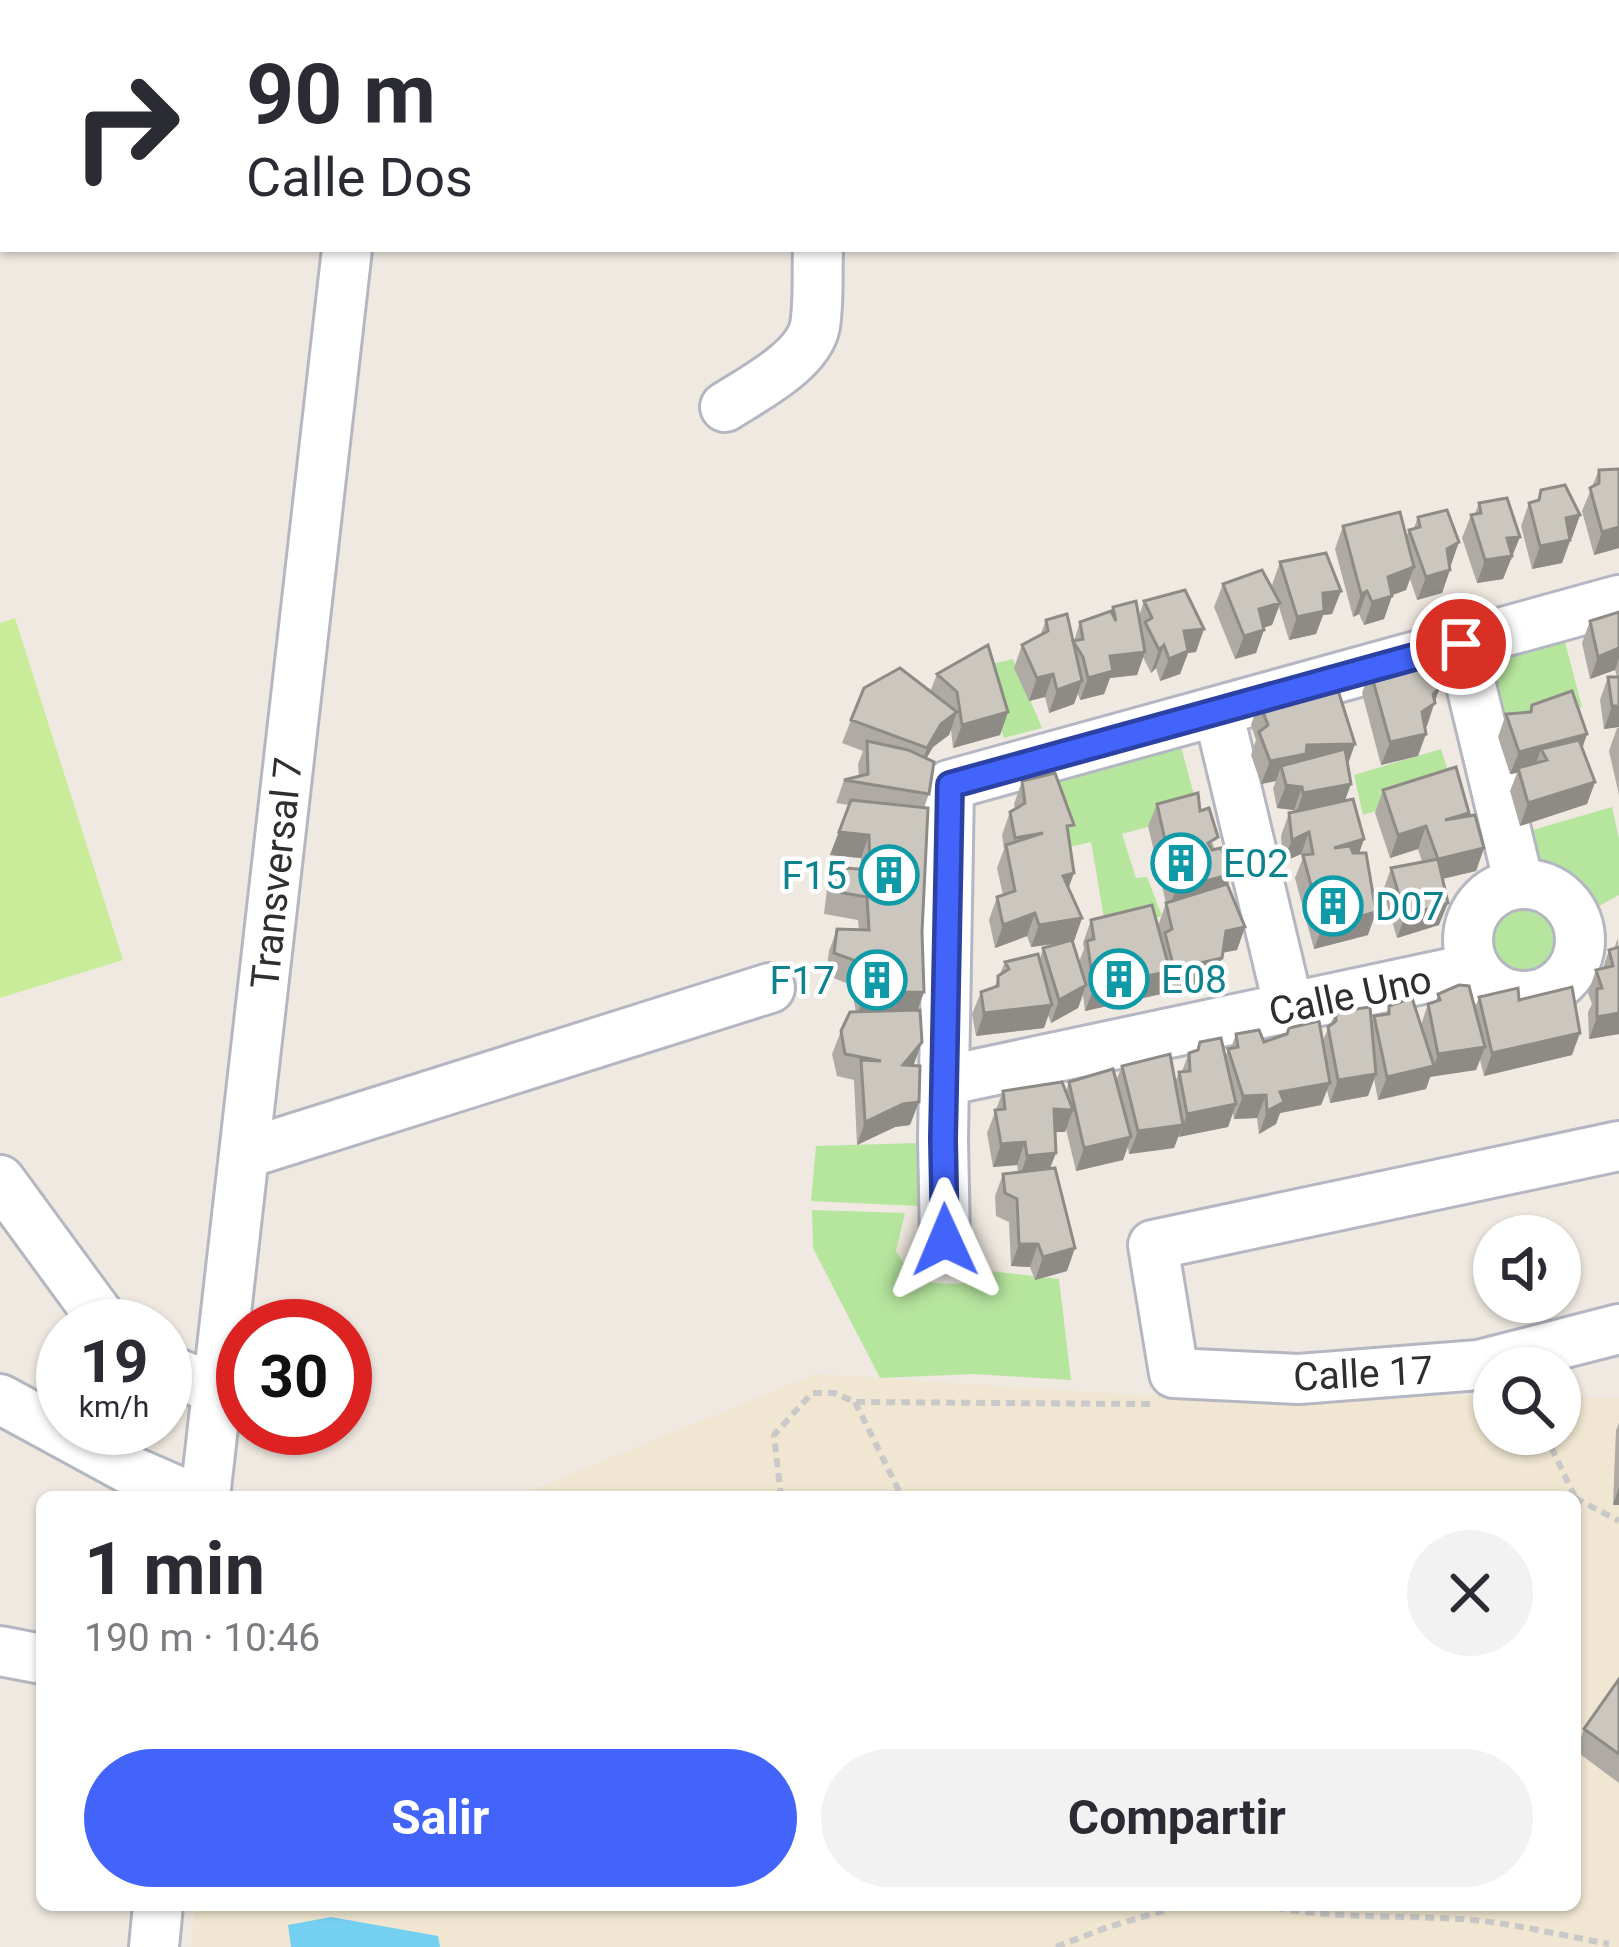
<!DOCTYPE html>
<html lang="es">
<meta charset="utf-8">
<style>
:root{--surface:#fff;--page:#f2f2f3;--text:#2b2b33;--muted:#7c7c81;--accent:#4264fb}
body{margin:0;font-family:Roboto,sans-serif;background:var(--page);color:var(--text);height:100vh;display:flex;flex-direction:column;font-size:45px;white-space:nowrap}
*{box-sizing:border-box;margin:0}
p{font-size:39px;color:var(--muted)}
.icon{flex:none;width:66px;height:66px;fill:none;stroke:currentColor;stroke-width:2;stroke-linecap:round;stroke-linejoin:round}
.map{position:relative;flex:1;overflow:hidden}
.panel{position:absolute;left:36px;top:1491px;width:1545px;height:420px;display:flex;flex-direction:column;background:var(--surface);border-radius:18px;box-shadow:0 3px 9px #0004}
.panel>*{flex:none}
.guide{position:absolute;left:0px;top:0px;width:1620px;height:252px;box-shadow:0 3px 9px #0004;background:#fff;color:var(--text);overflow:hidden}
.controls{position:absolute;left:1473px;top:1215px;display:grid;gap:24px}
.controls a{display:grid;place-items:center;width:108px;height:108px;border-radius:50%;background:var(--surface);box-shadow:0 3px 9px #0004;font-size:60px}
.speed{position:absolute;left:36px;top:1299px;display:flex;gap:24px;font-size:60px;font-weight:700;text-align:center}
.speed>*{display:grid;place-content:center;width:156px;height:156px;border-radius:50%;background:var(--surface);box-shadow:0 3px 9px #0004;line-height:1}
.speed small{font-size:30px;font-weight:400}
.speed .limit{border:18px solid #d22;background:#fff;color:#111}
.pin{position:absolute;display:grid;place-items:center;width:102px;height:102px;color:#fff;margin:-51px;border:6px solid #fff;border-radius:50%;box-shadow:0 3px 12px #0007}
.me{position:absolute;width:132px;margin:-66px;rotate:359deg;stroke-linejoin:round;filter:drop-shadow(0 0 9px #0008)}
.turn{display:flex;align-items:center;gap:42px;height:252px;padding:0 48px;font-size:54px}
.turn .icon{width:156px;height:156px;stroke-width:2.5}
.turn b{display:block;font-size:84px;line-height:102px}
.round{display:grid;place-items:center;flex:none;width:126px;height:126px;border-radius:63px;background:var(--page)}
.overview{display:flex;align-items:center;justify-content:space-between;height:204px;padding:0 48px}
h1{font-size:72px;font-weight:700;line-height:90px}
.button{display:flex;gap:24px;margin-top:auto;padding:24px 48px}
.button a{flex:1;height:138px;border-radius:72px;background:var(--accent);color:#fff;font-size:48px;font-weight:700;line-height:138px;text-align:center}
.button a+a{background:var(--page);color:var(--text)}
.map>svg:first-child{display:block}
.education{fill:#f0e6d1}
.green{fill:#b6e59e}
.pitch{fill:#c9ec9a}
.water{fill:#75cff0}
.lines{fill:none;stroke-linecap:round;stroke-linejoin:round}
.minor-casing{stroke:#b4b7c1;stroke-width:54}
.path{stroke:#c9c9c9;stroke-width:6;stroke-dasharray:9 6;stroke-linecap:butt}
.minor{stroke:#fff;stroke-width:48}
.wall{fill:#afaba4}
.shaded-wall{fill:#8e8b86}
.building{fill:#cbc7bf;stroke:#8e8b86;stroke-width:3}
.route-casing{stroke:#2b41a3;stroke-width:30}
.route{stroke:#4264fb;stroke-width:21}
.labels{text-anchor:middle;stroke-width:9;stroke-linejoin:round;paint-order:stroke}
.culture-label{font-size:39px;fill:#0d838f;stroke:#fff;text-anchor:start}
.street-label{font-size:39px;fill:#2e2e2e;stroke:#fff}
</style>
<div class="map">
<svg width="1619" height="1947" viewBox="0 0 1619 1947">
<rect width="100%" height="100%" fill="#efe9e1"/>
<!-- education -->
<path class="education" d="M816,1374L1139,1395L1494,1396V1434H1560V1397L1619,1398V1947H191L195,1905H1575V1497H515Z"/>
<!-- green -->
<path class="green" d="M1565,642L1582,707L1498,737L1479,667Z
M1013,659L1042,728L1004,738L979,667Z
M1181,747L1199,813L1122,834L1136,878L1147,877L1162,916L1106,930L1091,842L1065,848L1056,782Z
M1441,749L1453,787L1363,815L1354,775Z
M1612,807L1619,839V895L1576,919L1534,875L1522,833Z
M1483 948a38 38 0 1 1 76 0a38 38 0 1 1-76 0Z
M917,1143L919,1206L811,1201L816,1146Z
M812,1210L905,1213L896,1251C916,1285 930,1285 968,1283L981,1270L1059,1279L1071,1380L974,1374L880,1378L813,1248Z"/>
<!-- pitch -->
<path class="pitch" d="M15,618L123,960L0,998V623Z"/>
<!-- water -->
<path class="water" d="M331,1917L438,1936L440,1947H291L288,1925Z"/>
<g class="lines">
<!-- minor casing -->
<g class="minor-casing">
<path id="minor" d="M347,3L354,0
M828,3V0
M0,143L3,141
M725,407C753,389 808,361 815,326C819,301 817,274 818,249
M1461,644L1519,884
M1218,711L1289,1008
M1468 940a56 56 0 1 1 112 0a56 56 0 1 1-112 0Z
M944,1081L1474,968
M1619,1146L1153,1245L1174,1373L1299,1379L1479,1365L1619,1329
M244,1154L770,988
M0,1180L107,1326
M945,1240L943,1139L949,785L1619,600
M165,1368L217,1390
M0,1399L136,1473L191,1497
M205,1497L347,249
M0,1651L42,1659
M154,1947L158,1905"/>
</g>
<!-- path -->
<path class="path" d="M855,1402L902,1497
M1545,1434L1575,1497
M781,1497L774,1435L812,1393H834L855,1402L1150,1404
M1575,1498L1619,1521
M1261,1905C1326,1919 1392,1915 1459,1919C1509,1922 1560,1935 1609,1944
M1056,1947L1108,1927L1183,1905"/>
<!-- minor -->
<use href="#minor" class="minor"/>
</g>
<!-- wall -->
<path class="wall" d="M1619,469V548L1594,555L1582,511L1599,470Z
M1541,490L1580,515L1562,563L1532,569L1521,526L1529,503L1538,501Z
M1479,503L1512,560H1510L1503,579L1477,583L1462,538L1471,515L1475,514Z
M1418,517L1451,565L1442,593L1417,600L1410,579L1406,590L1392,595L1384,619L1364,625L1359,614L1353,617L1335,549L1343,526L1406,537L1409,530L1414,528Z
M1280,562L1341,591L1332,614L1323,615L1316,634L1289,640L1279,607L1272,625L1264,628L1256,653L1235,659L1214,607L1223,584L1274,591L1272,585Z
M1144,601L1196,652L1188,653L1180,674L1160,681L1156,668L1151,673L1143,657L1137,675L1110,678L1104,694L1080,700L1078,694L1074,704L1049,713L1045,697L1029,701L1014,668L1022,645L1040,636L1046,620L1074,641L1080,622L1111,611L1113,607L1139,616Z
M1619,612V727L1604,729L1600,700L1608,677H1617L1615,670L1590,679L1582,643L1590,621Z
M1411,668L1439,689L1425,727L1418,756L1381,765L1362,693L1370,670Z
M937,674L1008,712L1000,735L953,748L951,730L949,735L933,747L926,759L929,794L924,808L922,932L924,992L917,1011L910,1125L895,1127L857,1145L854,1080L837,1076L832,1054L841,1031L856,1012L851,985L826,975L829,951L837,929L859,930L858,920L824,914L827,889L835,867L861,869V858L830,855L849,805L836,803L844,780L859,776L858,764L863,751L842,743L851,720L930,692Z
M1259,702L1348,766L1345,801L1364,839L1359,853L1368,935L1314,949L1295,878L1302,860L1301,854L1283,862L1281,836L1289,813L1294,812V810L1277,808L1273,788L1276,781L1261,784L1251,755L1256,740L1251,725Z
M1532,705L1587,734L1582,749L1595,782L1587,804L1520,826L1510,791L1517,773L1510,774L1498,737L1506,714L1530,712Z
M1617,728H1619V795L1609,751Z
M1022,781L1069,838V888L1082,918L1074,941H1072L1079,962L1084,949L1083,943L1091,920L1158,926L1166,903L1148,826L1157,804L1200,811L1245,927L1237,950L1223,952L1214,980L1166,992L1165,986L1161,994L1085,1011L1083,995L1078,1008L1051,1023L1048,1015L1044,1028L976,1036L972,1014L981,992L994,988L1005,962L1040,959L1043,948L1060,943L1031,947L1027,936L995,948L989,920L997,897L1003,895L997,868L1004,849L1002,835L1010,812L1015,809L1014,804Z
M1383,790L1469,813L1467,817L1484,848L1476,871L1442,879L1439,925L1397,938L1383,891L1391,868L1422,862L1418,849L1390,858L1375,813Z
M1618,938L1619,1034L1589,1039L1588,1012L1592,1004L1588,993L1596,970L1603,968L1609,950L1614,949Z
M1438,994L1475,1008L1479,997L1519,1000L1572,1055L1484,1076L1480,1060L1476,1070L1430,1076L1426,1089L1378,1100L1374,1079L1368,1096L1330,1103L1327,1090L1321,1105L1280,1113L1276,1124L1259,1134L1257,1118L1234,1119L1233,1113L1228,1127L1178,1136L1174,1148L1129,1154L1128,1147L1123,1160L1076,1171L1066,1129L1065,1132H1055L1050,1169L1067,1271L1035,1280L1030,1267L1011,1266L1009,1222L996,1216L995,1196L1003,1174L1018,1172L1017,1165L993,1167L987,1133L1003,1091H1066L1069,1082L1116,1081L1122,1066L1175,1082L1179,1072L1182,1071L1189,1053L1225,1058L1228,1049L1231,1048L1236,1034L1264,1042H1322L1336,1012L1371,1024L1374,1016L1386,1014L1389,1006L1421,1025L1428,1004L1436,1001Z
M1619,1423V1505H1613L1616,1430Z
M1619,1679V1783L1576,1751L1584,1729Z"/>
<!-- shaded-wall -->
<path class="shaded-wall" d="M3,86V105L0,106V87Z
M1580,515L1572,538L1558,541L1566,518Z
M1619,525V548L1594,555L1602,532Z
M1520,537L1503,579L1477,583L1485,560L1507,538Z
M1570,540L1562,563L1532,569L1540,546Z
M1459,542L1451,565L1439,572L1447,549Z
M1414,567L1406,590L1379,600L1388,577Z
M1450,570L1442,593L1417,600L1426,577Z
M1341,591L1332,614L1323,615L1316,634L1289,640L1297,617L1323,593Z
M1367,591L1359,614L1353,617L1361,594Z
M1392,596L1384,619L1364,625L1372,602Z
M1280,603L1272,625L1250,631L1259,609Z
M1204,629L1196,652L1188,653L1180,674L1160,681L1169,659L1184,631Z
M1264,630L1256,653L1235,659L1244,636Z
M1164,645L1156,668L1151,673L1159,650Z
M1619,648V658L1615,670L1590,679L1598,657Z
M1145,652L1137,675L1110,678L1104,694L1080,700L1088,678L1110,656Z
M1053,674L1045,697L1029,701L1037,678Z
M1082,681L1074,704L1049,713L1057,690Z
M1439,689L1427,726L1414,735L1422,712L1433,694Z
M1612,706H1619V727L1604,729Z
M957,712L949,735L933,747L919,771L927,748L941,724Z
M1008,712L1000,735L953,748L962,725Z
M1426,734L1418,756L1381,765L1390,742Z
M1587,734L1579,757L1547,760L1541,749L1534,769L1518,768L1517,773L1510,774L1519,752Z
M1355,744L1347,767L1281,766L1276,781L1261,784L1270,761L1307,745Z
M1595,782L1587,804L1520,826L1528,803Z
M1351,784L1343,806L1295,816L1303,793Z
M1286,785L1302,787L1294,810L1277,808Z
M1426,826L1418,849L1390,858L1398,835Z
M839,832L869,835L861,858L830,855Z
M1309,832L1301,854L1283,862L1292,840Z
M1364,839L1356,862L1334,848Z
M1484,848L1476,871L1429,882L1438,859Z
M1074,873L1066,895L1063,876Z
M1232,874L1223,897L1168,912L1176,889Z
M1448,903L1439,925L1397,938L1405,916Z
M1376,912L1368,935L1314,949L1322,927Z
M1035,913L1027,936L995,948L1003,925Z
M1082,918L1074,941L1031,947L1039,925Z
M1245,927L1237,950L1217,954L1226,931Z
M1222,958L1214,980L1166,992L1174,969Z
M1170,971L1161,994L1085,1011L1094,988Z
M1086,985L1078,1008L1051,1023L1059,1000Z
M924,992L916,1014L857,1016L865,993Z
M1052,1005L1044,1028L976,1036L984,1013Z
M1619,1013V1034L1589,1039L1597,1017Z
M1580,1033L1572,1055L1484,1076L1492,1053Z
M922,1042L914,1064L895,1087L903,1065Z
M1485,1047L1476,1070L1430,1077L1438,1054Z
M1434,1066L1426,1089L1378,1100L1387,1077Z
M1376,1074L1368,1096L1330,1103L1338,1080Z
M1330,1083L1321,1105L1280,1113L1276,1124L1259,1134L1267,1111L1280,1092Z
M1266,1095L1257,1118L1234,1119L1243,1096Z
M919,1102L910,1125L895,1127L857,1145L865,1122L903,1104Z
M1236,1104L1228,1127L1179,1137L1187,1114Z
M1054,1109L1073,1110L1065,1132H1046Z
M1183,1125L1174,1148L1129,1154L1138,1131Z
M1131,1137L1123,1160L1076,1171L1084,1148Z
M1025,1142L1017,1165L993,1167L1001,1144Z
M1056,1153L1047,1176L1019,1179L1027,1156Z
M1019,1244H1038L1030,1267L1011,1266Z
M1075,1248L1067,1271L1035,1280L1043,1257Z
M1619,1487V1505H1613Z"/>
<!-- building -->
<path class="building" d="M0,0H179V1L174,3H3V86L0,87Z
M1619,469V527L1602,532L1590,488L1599,483V470Z
M1565,485L1580,515L1566,518L1570,540L1540,546L1529,503L1539,500L1541,490Z
M1507,498L1520,537L1507,538L1512,556L1485,560L1471,515L1481,513L1479,503Z
M1447,510L1459,542L1447,549L1450,570L1426,577L1409,530L1420,527L1418,517Z
M1400,512L1414,567L1388,577L1392,596L1372,602L1367,591L1361,594L1343,526Z
M1326,553L1341,591L1323,593L1324,611L1297,617L1280,562Z
M1262,570L1280,603L1259,609L1264,630L1244,636L1223,584Z
M1185,590L1204,629L1184,631L1188,651L1169,659L1164,645L1159,650L1145,622L1152,618L1144,601Z
M1136,601L1145,652L1110,656L1113,671L1088,678L1083,657L1073,641L1083,639L1080,622L1111,611L1116,621L1113,607Z
M1619,612V648L1598,657L1590,621Z
M1067,614L1082,681L1057,690L1053,674L1037,678L1022,645L1048,631L1046,620Z
M988,645L1008,712L962,725L957,692L937,674Z
M1404,656L1411,668L1430,664L1439,689L1433,694L1435,703L1422,712L1426,734L1390,742L1370,670Z
M900,668L957,712L941,724L927,748L851,720L864,688Z
M1608,677H1619V706H1612Z
M1336,684L1355,744L1307,745L1306,754L1270,761L1259,732L1268,725L1259,702Z
M1572,691L1587,734L1519,752L1506,714L1531,712L1532,705Z
M1579,740L1595,782L1528,803L1518,768L1547,760L1541,749Z
M867,741L908,750L934,762L929,794L844,780L868,774Z
M1345,749L1351,784L1303,793L1302,787L1286,785L1281,766Z
M1456,767L1469,813L1445,820L1475,815L1484,848L1438,859L1448,903L1405,916L1391,868L1438,859L1426,826L1398,835L1383,790Z
M1055,773L1074,825L1067,826L1074,873L1063,876L1082,918L1039,925L1035,913L1003,925L997,897L1015,891L1006,845L1043,833L1015,838L1010,812L1025,803L1022,781Z
M1198,793L1200,811L1209,808L1218,837L1208,843L1212,850L1221,848L1232,874L1176,889L1157,804Z
M1353,799L1364,839L1334,848L1350,846L1353,853H1366L1376,912L1322,927L1303,855L1313,854L1309,832L1292,840L1289,813Z
M851,800L928,808L922,932L924,992L865,993L859,962L834,953L837,929L869,930L867,897L832,891L835,867L870,870L869,835L839,832Z
M1227,884L1245,927L1226,931L1222,958L1174,969L1165,933L1172,929L1166,903Z
M1152,905L1170,971L1094,988L1087,941L1094,939L1091,920Z
M1072,940L1086,985L1059,1000L1043,948Z
M1619,947V1013L1597,1017V989L1602,988L1596,970L1613,966L1609,950Z
M1038,954L1052,1005L984,1013L981,992L998,986V976L1009,969L1005,962Z
M1459,985L1469,986L1485,1047L1438,1054L1428,1004L1440,1000L1438,994Z
M1572,987L1580,1033L1492,1053L1479,997L1518,988L1519,1000Z
M1412,998L1434,1066L1387,1077L1374,1016L1389,1014V1006Z
M1370,1007L1376,1074L1338,1080L1328,1027L1336,1021V1012Z
M920,1010L922,1042L903,1065L920,1066L919,1102L903,1104L865,1122L861,1060L881,1061L845,1054L841,1031L850,1012Z
M1319,1021L1330,1083L1280,1092L1284,1102L1267,1111L1266,1095L1243,1096L1228,1049L1238,1047L1236,1034L1259,1030L1264,1042L1287,1034L1289,1028Z
M1221,1038L1236,1104L1187,1114L1179,1072L1190,1071L1189,1053L1198,1050L1200,1042Z
M1170,1054L1183,1125L1138,1131L1122,1066Z
M1113,1069L1131,1137L1084,1148L1069,1082Z
M1062,1082L1073,1110L1054,1109L1056,1153L1027,1156L1025,1142L1001,1144L995,1110L1005,1109L1003,1091Z
M1055,1168L1075,1248L1043,1257L1038,1244H1019L1017,1199L1005,1193L1003,1174Z
M1619,1679V1754L1584,1729Z"/>
<g class="lines">
<!-- route casing -->
<g class="route-casing">
<path id="route" d="M945,1240L943,1139L950,785L1461,644"/>
</g>
<!-- route -->
<use href="#route" class="route"/>
</g>
<!-- icons -->
<defs>
<g id="building-ring" transform="scale(3)"><circle r="9.5" fill="#fff" stroke="#0f9aa8" stroke-width="1.5"/><path d="M-4-6H4V6H1V3H-1V6H-4ZM-2.5-4.3h1.7v1.8h-1.7ZM.8-4.3h1.7v1.8H.8ZM-2.5-1h1.7V.8h-1.7ZM.8-1h1.7V.8H.8Z" fill="#0f9aa8"/></g>
</defs>
<g fill-rule="evenodd">
<use href="#building-ring" x="1181" y="863"/>
<use href="#building-ring" x="889" y="875"/>
<use href="#building-ring" x="1333" y="906"/>
<use href="#building-ring" x="1119" y="979"/>
<use href="#building-ring" x="877" y="980"/>
</g>
<g class="labels">
<!-- culture labels -->
<g class="culture-label">
<text x="1223" y="877">E02</text>
<text x="847" y="889" text-anchor="end">F15</text>
<text x="1375" y="920">D07</text>
<text x="1161" y="993">E08</text>
<text x="835" y="994" text-anchor="end">F17</text>
</g>
<!-- street labels -->
<g class="street-label">
<text transform="translate(276 873) rotate(-84)" y="14">Transversal 7</text>
<text transform="translate(1350 995) rotate(-12)" y="14">Calle Uno</text>
<text transform="translate(1363 1373) rotate(-3)" y="14">Calle 17</text>
</g>
</g>
</svg>
<div class="controls">
<a><svg class="icon" aria-label="sound" viewBox="0 0 24 24"><path d="M4 9h4l5-4v14l-5-4H4zM17 9q2 3 0 6"/></svg></a>
<a><svg class="icon" aria-label="search" viewBox="0 0 24 24"><circle cx="10" cy="10" r="6"/><path d="M15 15l6 6"/></svg></a>
</div>
<div class="speed"><div>19<small>km/h</small></div><div class="limit">30</div></div>
<div class="pin" style="left:1461px;top:644px;background:#d93025"><svg class="icon" aria-label="arrive" viewBox="0 0 24 24"><path d="M6 21V4h12l-3 4 3 4H6"/></svg></div>
<svg class="me" style="left:945px;top:1240px" viewBox="-20 -20 40 40"><path d="M0-17L14 15 0 8-14 15z" fill="#4264fb" stroke="#fff" stroke-width="4"/></svg>
<div class="guide">
<div class="turn"><svg class="icon" aria-label="right" viewBox="0 0 24 24"><path d="M7 20v-9h11M14 6l5 5-5 5"/></svg><div><b>90 m</b>Calle Dos</div></div>
</div>
<section class="panel">
<div class="overview"><div><h1>1 min</h1><p>190 m · 10:46</p></div><a class="round"><svg class="icon" aria-label="close" viewBox="0 0 24 24"><path d="M6 6l12 12M18 6L6 18"/></svg></a></div>
<div class="button"><a>Salir</a><a>Compartir</a></div>
</section>
</div>
